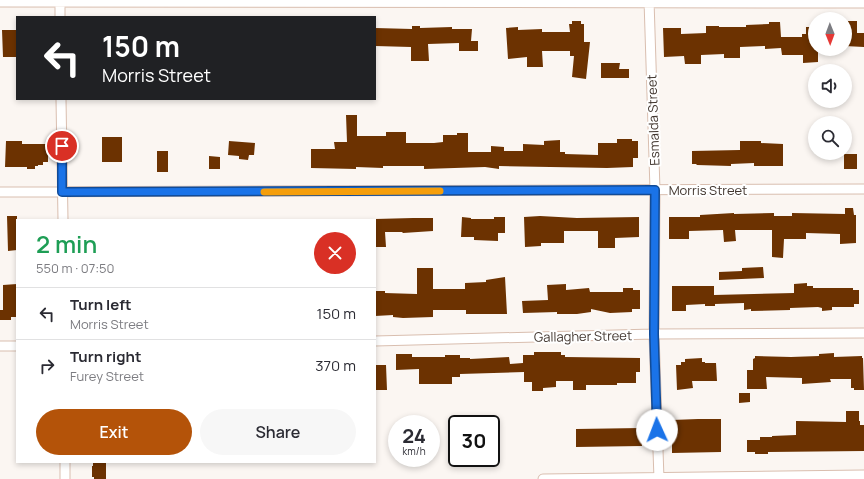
<!DOCTYPE html>
<meta charset="utf-8">
<style>
:root{--surface:#fff;--page:#f7f7f7;--text:#2b2b33;--muted:#7c7c81;--line:#e1e1e2;--accent:#b45309}
body{margin:0;font-family:Manrope,sans-serif;background:var(--page);color:var(--text);height:100vh;display:flex;flex-direction:column;font-size:15px;white-space:nowrap}
*{box-sizing:border-box;margin:0}
p{font-size:13px;color:var(--muted)}
.icon{flex:none;width:22px;height:22px;fill:none;stroke:currentColor;stroke-width:2;stroke-linecap:round;stroke-linejoin:round}
.map{position:relative;flex:1;overflow:hidden}
.side{position:absolute;left:16px;top:219px;width:360px;height:244px;display:flex;flex-direction:column;background:var(--surface);border-radius:0px;box-shadow:0 2px 6px #0003}
.side>*{flex:none}
.banner{position:absolute;left:16px;top:16px;width:360px;height:84px;border-radius:0px;box-shadow:0 2px 6px #0003;background:#202124;color:#fff;overflow:hidden}
.needle{width:26px;rotate:179deg}
.fabs{position:absolute;left:808px;top:12px;display:grid;gap:8px}
.fabs a{display:grid;place-items:center;width:44px;height:44px;border-radius:50%;background:var(--surface);box-shadow:0 2px 6px #0003;font-size:20px}
.speed{position:absolute;left:388px;top:415px;display:flex;gap:8px;font-size:20px;font-weight:700;text-align:center}
.speed>*{display:grid;place-content:center;width:52px;height:52px;border-radius:50%;background:var(--surface);box-shadow:0 2px 6px #0003;line-height:1}
.speed small{font-size:10px;font-weight:400}
.speed .limit{border:2px solid #111;border-radius:6px;background:#fff;color:#111}
.pin{position:absolute;display:grid;place-items:center;width:34px;height:34px;color:#fff;margin:-17px;border:2px solid #fff;border-radius:50%;box-shadow:0 1px 4px #0007}
.me{position:absolute;width:44px;margin:-22px;rotate:358deg;stroke-linejoin:round;filter:drop-shadow(0 0 3px #0008)}
.turn{display:flex;align-items:center;gap:14px;height:84px;padding:0 20px;font-size:18px}
.turn .icon{width:52px;height:52px;stroke-width:2.5}
.turn b{display:block;font-size:28px;line-height:34px}
.round{display:grid;place-items:center;flex:none;width:42px;height:42px;border-radius:21px;background:var(--page)}
.overview{display:flex;align-items:center;justify-content:space-between;height:68px;padding:0 20px}
h1{font-size:24px;font-weight:600;line-height:30px;color:#1e9e55}
.primary-button{display:flex;gap:8px;margin-top:auto;padding:8px 20px}
.primary-button a{flex:1;height:46px;border-radius:24px;background:var(--accent);color:#fff;font-size:16px;font-weight:600;line-height:46px;text-align:center}
.primary-button a+a{background:var(--page);color:var(--text)}
ul{padding:0;list-style:none}
li{display:flex;align-items:center;gap:12px;height:52px;padding:0 20px;border-top:1px solid var(--line)}
li div{flex:1}
li b{display:block;font-size:15px}
li em{font-style:normal}
.map>svg:first-child{display:block}
.building{fill:#6c3201}
.lines{fill:none;stroke-linecap:round;stroke-linejoin:round}
.street-casing{stroke:#d9beaf;stroke-width:11}
.street{stroke:#fff;stroke-width:9}
.route-casing{stroke:#114b97;stroke-width:10}
.route{stroke:#1a73e8;stroke-width:7}
.slow{stroke:#f59e0b;stroke-width:7}
.labels{text-anchor:middle;stroke-width:4;stroke-linejoin:round;paint-order:stroke}
.street-label{font-size:13px;fill:#41362f;stroke:#fff}
</style>
<div class="map">
<svg width="864" height="479" viewBox="0 0 864 479">
<rect width="100%" height="100%" fill="#fbf6f2"/>
<!-- building -->
<path class="building" d="M572,21H581V24H584V42H590L586,79L572,77L574,56H570V51H542L543,67H527V57L508,59L506,28L518,27V30L542,29V32H570L569,24H572Z
M848,21H857V33H864V47L845,46V33H848Z
M769,22H780L781,37H802V34H806V27H815V49H818V62L803,63V55H782L781,48L765,49V46L740,47V58H724V54L701,55V64H685L684,56L664,57L663,28H681V34L706,33V26H719V27H746V25L769,24Z
M412,26H420V28L452,27V29H472L471,41H478V51H459V43L428,44L429,61H411V47L375,46V28L412,29Z
M2,30H17V57H3Z
M601,63H620L619,69H629V78H601Z
M346,115H357V136H386V132H406V143H434L443,142V135H457V133H468V152H491V146L504,147V151H523V144L544,145V141L560,140V152H565V154L598,155V143H617V139H632V141H638V158H633V167L607,168L499,166V169L485,167L424,169V166H383V168L356,167V169L311,168V149H335L334,142H347Z
M102,137H122V162H102Z
M6,141H22V144H48V162H43V165H38V166H35V169H27V167H5Z
M229,141L255,143L254,155H249L248,160L239,159V156L228,155Z
M740,141H761V143L783,144V166H754V163L731,164V166L697,165L696,164H692V151L740,150Z
M157,151H168V172H157Z
M844,154H857V169H844Z
M209,156L220,157V169H209Z
M845,208H853L854,215H856V243L840,244V234L806,233V239H784L783,258L772,257V230H735L736,241L724,242L723,230L689,231V239H669V217H700V215L734,213V214L774,213V216H792V213L845,214Z
M7,216H17V250L8,251Z
M540,216L577,218L639,217V237L615,238V248H598V231H564V243H541V246L525,247L524,217Z
M462,217L471,218V219H494V217H505V233H498V241L474,240V237H461Z
M413,218H433V231L403,233L402,232H385L386,247H375V219Z
M763,267L764,278L719,280V272L742,271V268Z
M417,268H433V289H465V283L486,282V280L505,277L507,314H466V310H433V317L403,318L393,317V315L375,316V291H385V293L417,294Z
M807,283V286H813V288H853V290H859V304H854V307H832V310L822,311V308L818,307L790,308V310L751,311V309L744,310V303L715,304V306H705V304L686,305V311H672V286H714V295L794,293V284Z
M17,284V317H11V320H0V310H3V285Z
M566,284V290L589,288L590,292H623V288H633V290H640V309H632V312L610,313L591,309V312L577,314H557V312L523,313L522,301L548,300L547,285Z
M534,352H561V355H565V357L640,358V372H636V383H617V385H586V390H573V381H556V387L543,388V391H532V382H524V372L460,374V377H452V384H419V369L396,370V354H412V357H445V355H460V358H470V359L509,357L510,364L523,363V355H534Z
M834,353V357L862,356V358H863L864,390H854V388H851V379H830L831,382L802,384V378L766,377L767,389H747V370H753V359L755,358V356L791,357L819,356V354Z
M702,358V362H705V363H716L717,381H692L693,388L677,390L676,365H681V362H685V359Z
M376,365H386L387,390H375Z
M739,393H750V402L739,403Z
M846,411H859V421H860V425H864V451L768,452V454H755V452H747V440H760V437H772V436L796,435V421L846,422Z
M698,419H721V452L672,453V420Z
M641,428L642,446L576,447V429Z
M93,462H106V479H94V477H92V466H93Z"/>
<g class="lines">
<!-- street casing -->
<g class="street-casing">
<path id="street" d="M60,0V17
M649,0L655,190L654,334L659,479
M0,2L864,3
M61,99L63,220
M0,192L864,189
M375,341L654,334L864,333
M0,346H17
M65,462V479
M543,479L864,475"/>
</g>
<!-- street -->
<use href="#street" class="street"/>
</g>
<g class="lines">
<!-- route casing -->
<g class="route-casing">
<path id="route" d="M62,146V192L655,190L654,334L657,430"/>
</g>
<!-- route -->
<use href="#route" class="route"/>
<!-- slow -->
<path class="slow" d="M264,192L440,191"/>
</g>
<g class="labels">
<!-- street labels -->
<g class="street-label">
<text transform="translate(653 120) rotate(-92)" y="5">Esmalda Street</text>
<text x="708" y="195">Morris Street</text>
<text transform="translate(583 336) rotate(-1)" y="5">Gallagher Street</text>
</g>
</g>
</svg>
<div class="fabs">
<a><svg class="needle" viewBox="-14 -14 28 28"><path d="M0-13l5 13h-10z" fill="#e53935"/><path d="M0 13l5-13h-10z" fill="#7c7c81"/></svg></a>
<a><svg class="icon" aria-label="sound" viewBox="0 0 24 24"><path d="M4 9h4l5-4v14l-5-4H4zM17 9q2 3 0 6"/></svg></a>
<a><svg class="icon" aria-label="search" viewBox="0 0 24 24"><circle cx="10" cy="10" r="6"/><path d="M15 15l6 6"/></svg></a>
</div>
<div class="speed"><div>24<small>km/h</small></div><div class="limit">30</div></div>
<div class="pin" style="left:62px;top:146px;background:#d93025"><svg class="icon" aria-label="arrive" viewBox="0 0 24 24"><path d="M6 21V4h12l-3 4 3 4H6"/></svg></div>
<svg class="me" style="left:657px;top:430px" viewBox="-20 -20 40 40"><circle r="19" fill="#fff"/><path d="M0-13L10 11 0 6-10 11z" fill="#1a73e8"/></svg>
<div class="banner">
<div class="turn"><svg class="icon" aria-label="left" viewBox="0 0 24 24"><path d="M17 20v-9H6M10 6l-5 5 5 5"/></svg><div><b>150 m</b>Morris Street</div></div>
</div>
<section class="side">
<div class="overview"><div><h1>2 min</h1><p>550 m · 07:50</p></div><a class="round" style="background:#d93025;color:#fff"><svg class="icon" aria-label="close" viewBox="0 0 24 24"><path d="M6 6l12 12M18 6L6 18"/></svg></a></div>
<ul>
<li><svg class="icon" aria-label="left" viewBox="0 0 24 24"><path d="M17 20v-9H6M10 6l-5 5 5 5"/></svg><div><b>Turn left</b><p>Morris Street</p></div><em>150 m</em></li>
<li><svg class="icon" aria-label="right" viewBox="0 0 24 24"><path d="M7 20v-9h11M14 6l5 5-5 5"/></svg><div><b>Turn right</b><p>Furey Street</p></div><em>370 m</em></li>
</ul>
<div class="primary-button"><a>Exit</a><a>Share</a></div>
</section>
</div>
